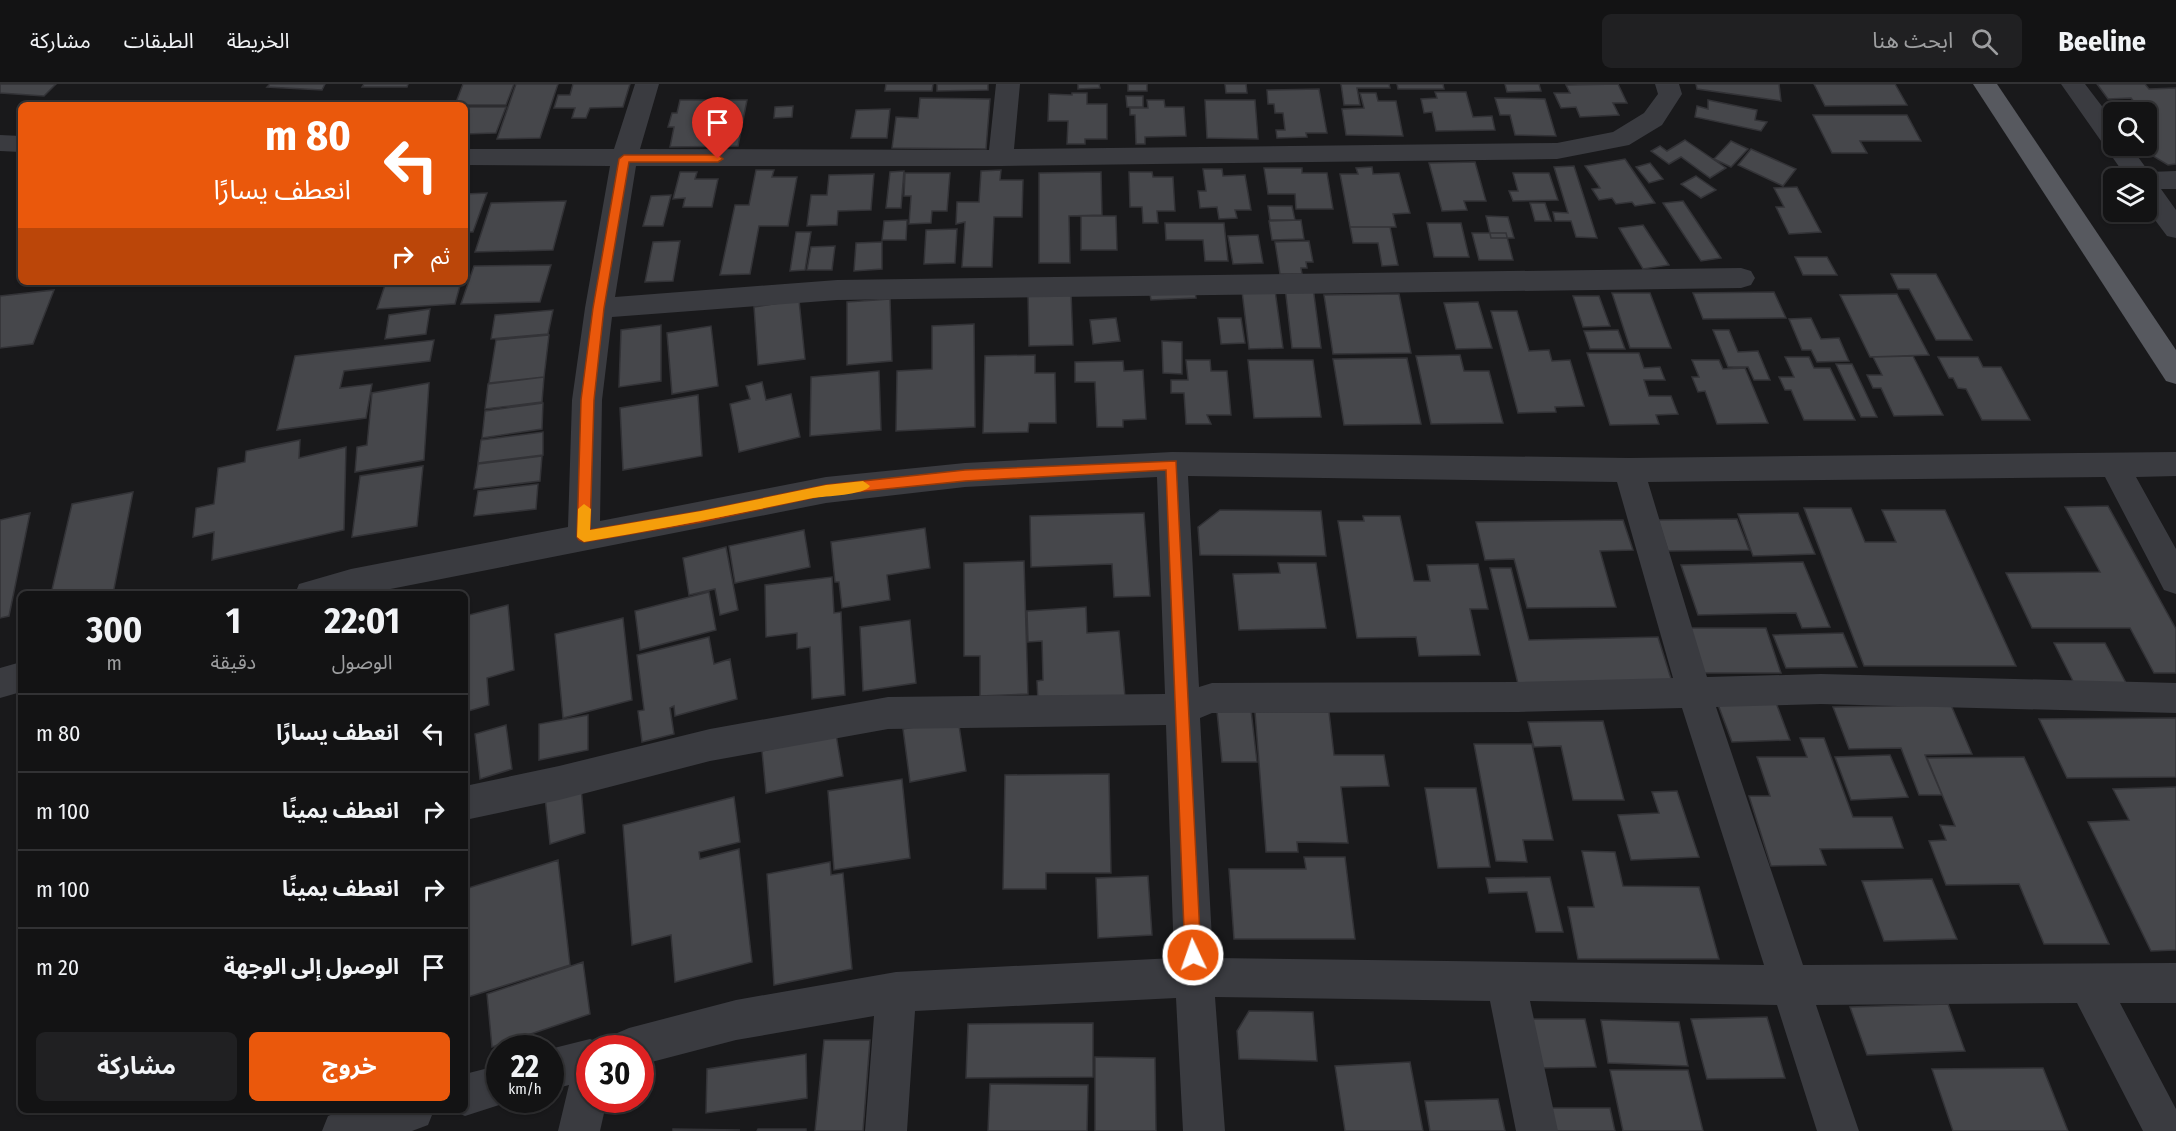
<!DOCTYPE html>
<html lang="ar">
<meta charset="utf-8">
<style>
:root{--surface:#131314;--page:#202022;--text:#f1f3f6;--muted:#9d9ea0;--line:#323234;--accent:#ea580c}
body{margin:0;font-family:"Fira Sans Condensed","Noto Sans Arabic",sans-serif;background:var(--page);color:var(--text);direction:rtl;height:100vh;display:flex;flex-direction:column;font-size:22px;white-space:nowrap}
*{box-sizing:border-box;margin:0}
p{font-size:20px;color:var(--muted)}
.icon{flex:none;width:33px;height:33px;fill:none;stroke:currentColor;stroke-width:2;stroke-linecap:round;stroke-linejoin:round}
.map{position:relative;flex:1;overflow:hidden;direction:ltr}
.details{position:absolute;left:18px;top:507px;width:450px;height:522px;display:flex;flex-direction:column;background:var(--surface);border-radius:9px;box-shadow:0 2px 4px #0004,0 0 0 2px var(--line);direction:rtl}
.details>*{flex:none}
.hud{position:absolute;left:18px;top:18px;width:450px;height:183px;border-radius:9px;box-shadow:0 2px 4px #0004,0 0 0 2px var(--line);direction:rtl;background:#ea580c;color:#fff;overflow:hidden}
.buttons{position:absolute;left:2103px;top:18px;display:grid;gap:12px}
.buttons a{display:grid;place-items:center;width:54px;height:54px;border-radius:9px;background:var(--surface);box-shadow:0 2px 4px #0004,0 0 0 2px var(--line);font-size:30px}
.speed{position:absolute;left:486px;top:951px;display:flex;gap:12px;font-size:30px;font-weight:700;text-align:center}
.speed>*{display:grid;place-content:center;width:78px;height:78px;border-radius:50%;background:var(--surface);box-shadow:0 2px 4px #0004,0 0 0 2px var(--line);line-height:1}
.speed small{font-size:15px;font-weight:400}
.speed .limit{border:9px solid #d22;background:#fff;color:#111}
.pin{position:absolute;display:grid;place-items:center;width:51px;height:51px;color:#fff;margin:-62px -26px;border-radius:50% 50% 50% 0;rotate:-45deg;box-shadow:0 0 6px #0007}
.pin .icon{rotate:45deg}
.me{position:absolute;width:66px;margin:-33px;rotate:357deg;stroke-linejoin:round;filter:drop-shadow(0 0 4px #0008)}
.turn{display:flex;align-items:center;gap:21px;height:126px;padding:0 18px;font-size:27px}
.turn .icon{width:78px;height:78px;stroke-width:2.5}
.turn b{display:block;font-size:42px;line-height:51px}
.then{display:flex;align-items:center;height:57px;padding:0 18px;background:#0003;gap:12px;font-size:22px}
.eta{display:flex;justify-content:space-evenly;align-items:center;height:102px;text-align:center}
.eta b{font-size:36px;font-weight:700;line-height:42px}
.primary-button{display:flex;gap:12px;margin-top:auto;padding:12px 18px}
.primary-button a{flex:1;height:69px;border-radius:9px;background:var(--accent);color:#fff;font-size:24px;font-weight:700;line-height:69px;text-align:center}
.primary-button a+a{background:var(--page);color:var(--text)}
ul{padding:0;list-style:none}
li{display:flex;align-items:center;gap:18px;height:78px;padding:0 18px;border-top:2px solid var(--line)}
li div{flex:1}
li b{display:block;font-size:22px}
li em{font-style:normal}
header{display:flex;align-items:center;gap:36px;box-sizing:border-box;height:84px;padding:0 30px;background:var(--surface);border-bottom:2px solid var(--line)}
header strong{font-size:28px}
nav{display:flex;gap:33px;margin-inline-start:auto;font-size:21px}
.search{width:420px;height:54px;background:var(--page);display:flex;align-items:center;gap:15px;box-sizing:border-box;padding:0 21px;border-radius:9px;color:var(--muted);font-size:22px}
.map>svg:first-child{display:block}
.building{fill:#46474b;stroke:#333337;stroke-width:1.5}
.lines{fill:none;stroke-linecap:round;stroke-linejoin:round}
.street{fill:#3a3b40;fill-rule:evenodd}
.primary{fill:#57595f;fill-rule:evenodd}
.route{fill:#ea580c;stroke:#983908;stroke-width:1.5}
.slow{fill:#f59e0b}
</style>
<header>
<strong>Beeline</strong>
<div class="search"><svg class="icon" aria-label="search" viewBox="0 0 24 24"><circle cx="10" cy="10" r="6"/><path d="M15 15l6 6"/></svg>ابحث هنا</div>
<nav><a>الخريطة</a><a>الطبقات</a><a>مشاركة</a></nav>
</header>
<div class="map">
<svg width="2176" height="1047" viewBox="0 0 2176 1047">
<rect width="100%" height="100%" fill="#19191b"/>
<!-- building -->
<path class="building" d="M0,0H56L44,12L0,9Z
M270,0H325L322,6L267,3Z
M364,0H408L407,3H362Z
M463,0H514L506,21H455Z
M516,0H558L540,54L497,55Z
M573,0H630L623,23L590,24L586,34H572L575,24H554L558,11H570Z
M886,0H933L932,7H885Z
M937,0H988V6L937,7Z
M1078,0H1099L1100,4L1078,5Z
M1128,0H1147V7H1128Z
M1225,0H1246L1247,9H1226Z
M1341,0H1389L1390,4H1357L1360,21H1344Z
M1397,0H1443L1444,5H1398Z
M1505,0H1539L1541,7L1507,8Z
M1618,0L1627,19H1613L1619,31L1580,33L1576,23L1561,24L1554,9H1570L1566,1Z
M1696,0H1779L1781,17L1697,5Z
M1814,0H1895L1907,21L1825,22Z
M2097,0H2145L2149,5L2176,4V80L2168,81L2153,72L2144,62H2146V38H2150L2146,28H2142L2131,14L2108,15Z
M1319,5L1327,49H1306L1307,53L1277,54L1276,46H1285L1283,29H1275L1274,20H1268L1267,6Z
M1435,8H1466L1473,33L1492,32L1495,46L1436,47L1432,28L1424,29L1421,15L1437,14Z
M1072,9H1087V20H1107V55H1085V60H1067L1068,37H1048L1049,10L1072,11Z
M1360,9H1376L1378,17H1396L1403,52L1346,51L1342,25L1364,24Z
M1126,12H1143V23H1127Z
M920,14L990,15L986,65L892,64L896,33L918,34Z
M1495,14L1545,15L1556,52L1515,51L1510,31H1500Z
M680,16H747L738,62L670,63L674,43H668L672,29H677Z
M1147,16H1164L1165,23H1184L1186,52L1145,53V60H1136L1135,31H1130V24H1148Z
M1205,16H1255L1258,55L1207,54Z
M1708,16L1757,26L1755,36L1767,38L1761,47L1695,33L1697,22L1708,25Z
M793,22L792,33L774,34L775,23Z
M465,23H506L496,49L465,50Z
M890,25L887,54H851L856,26Z
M1813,31H1907L1921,57H1860L1867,69H1832Z
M1685,56L1726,84L1710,94L1681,73L1669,80L1651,67L1660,62L1667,67Z
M1731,57L1748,65L1731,83L1714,75Z
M1751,65L1796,85L1783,102L1738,81Z
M1625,75L1655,119L1635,122L1632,118L1616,120L1612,114L1599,116L1592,105L1600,104L1585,82Z
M1475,78L1486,117H1464L1467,126L1442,127L1429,79Z
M1650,79L1663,95L1649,99L1636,83Z
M1574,82L1597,154L1576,153L1571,137H1555L1553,128L1568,129L1554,83Z
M1372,83L1373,90L1399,89L1410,129L1393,130L1396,143H1350L1340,90H1358L1356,84Z
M1264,84H1302V89H1327L1333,125H1296L1295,110H1268Z
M1203,85H1222L1223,92L1245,91L1251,126H1235L1237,134L1219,135L1217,123L1200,124L1198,107H1206Z
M756,86H774L772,93H797L788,142H759L750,190L720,191L735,121H749Z
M1001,86L1000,96H1023L1022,133H994L992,183H962L965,138L956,140L957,118H979L981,87Z
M904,87L901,124H886L890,88Z
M680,88H697L695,95H718L712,123H683L685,114L673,115Z
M1101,88L1102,131L1069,132L1070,179H1039V89Z
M1129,88H1152L1153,93H1173L1175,127H1157L1158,139H1143L1142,123H1130Z
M905,89H950L947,127H932L931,139L909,140L911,112H904Z
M1513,89H1549L1558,116L1513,117L1509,107H1518Z
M874,90L871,126L838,127L837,141L807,142L811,111H827L829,91Z
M1696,92L1716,106L1701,114L1681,100Z
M1797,103L1821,148L1789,150L1776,123H1784L1774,104Z
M487,109L473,148H465V110Z
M671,111L663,142H643L651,112Z
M566,117L553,166L475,168L491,119Z
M1683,117L1721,174L1701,177L1663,119Z
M1530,119H1545L1551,137H1535Z
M1268,122H1292L1295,136H1270Z
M1081,132H1116L1117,166H1081Z
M1486,132L1508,133L1514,154H1491Z
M907,136L906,156H882L884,137Z
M1301,136L1304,155L1272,156L1269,137Z
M1165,139H1224L1228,177H1205L1203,156H1166Z
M1427,139H1461L1469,173H1434Z
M1643,141L1669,181L1643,185L1619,144Z
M1350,143H1390L1398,181L1382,182L1378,159H1353Z
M957,145L955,179L924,180L926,146Z
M796,148H811L805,186L790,187Z
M1472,149H1506L1513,176H1479Z
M1258,151L1263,179L1233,180L1228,152Z
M680,157L673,197L645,198L653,158Z
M1309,157L1313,178H1306L1307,184H1301L1302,190H1280L1275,158Z
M882,158V185L854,187L856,159Z
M835,162L832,186H807L811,163Z
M1795,173H1827L1837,191H1803Z
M551,181L540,218L461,220L474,182Z
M1891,190H1936L1972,256H1936L1909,205H1898Z
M1193,196L1196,214L1151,216L1148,198Z
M386,198H461L455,220L377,225Z
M1241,199H1274L1283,264L1249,265Z
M1285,203H1313L1321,264H1292Z
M54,206L33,260L0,264V212Z
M1071,208L1073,261L1029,262L1028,210Z
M1774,208L1786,234L1703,235L1693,209Z
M1612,209H1650L1671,264H1630Z
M1399,210L1411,269L1333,270L1324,211Z
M1897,210L1929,271L1870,273L1840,211Z
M1573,212H1599L1610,242L1583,243Z
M890,215L892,277L847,281V218Z
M799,216L805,275L758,281L754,223Z
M1478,218L1492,264L1456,265L1444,219Z
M430,225L426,250L385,255L389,231Z
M553,226L548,250L491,255L495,231Z
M1491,227H1517L1529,267L1549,266L1552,277L1570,276L1584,322L1555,323L1556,328L1518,329Z
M1116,234L1120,257L1093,260L1090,236Z
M1218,234H1241L1245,259L1221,260Z
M1811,234L1821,255L1839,254L1849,277L1817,278L1811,266H1802L1789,235Z
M974,240L975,343L896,347L897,287L932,285V242Z
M661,241V297L619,303L621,246Z
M711,242L718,302L672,310L667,249Z
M1618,246L1625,265H1590L1584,247Z
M1713,246H1729L1738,268L1758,267L1770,296H1754L1748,283H1728Z
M549,251L544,293L489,299L496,256Z
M434,256L430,277L344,287L340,304L372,300L366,334L277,346L295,272Z
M1162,257L1182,258V290L1163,289Z
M1587,269H1639L1644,284L1660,283L1665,296H1644L1649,312H1671L1678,330L1656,331L1659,340L1610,341Z
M1035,271V289H1055L1056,339H1029L1028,348L983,349L985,272Z
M1460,271L1464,287H1489L1503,339L1431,340L1416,272Z
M1913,272L1943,331L1894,332L1881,304H1873L1867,291H1882L1873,273Z
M1785,273H1809L1814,284H1830L1855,336H1804L1791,306H1785L1779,293H1794Z
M1938,273H1978L1983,283H2001L2030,336H1982L1966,305L1958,304L1953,294H1949Z
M1407,274L1421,340L1344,341L1333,275Z
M1186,276H1210L1211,287H1227L1231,331H1207L1211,340H1186L1184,309H1171V296H1188Z
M1248,276H1313L1321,333L1254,334Z
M1692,276H1719L1723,285L1745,284L1768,339L1717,340L1705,307L1698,308L1692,293H1699Z
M1123,277L1124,287L1143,286L1146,335L1123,336V343H1097L1095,298H1075V278Z
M1836,280H1852L1877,333H1861Z
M879,287L881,346L810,352L811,293Z
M544,293L542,318L485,325L488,300Z
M762,298L766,316L791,310L800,353L739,368L730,320L750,315L746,302Z
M429,299L424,376L355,388L357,363L367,361L372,309Z
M698,311L702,372L623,386L620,324Z
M543,319L542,345L482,354L485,327Z
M543,348V371L478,379L481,356Z
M300,356L299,374L346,363L344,446L212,476L214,448L193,453L196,424L214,420L218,384L245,378L246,367Z
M542,372L540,397L474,405L478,380Z
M423,382L417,442L352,453L360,392Z
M538,400L536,425L474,432L478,407Z
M133,408L113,510H51L72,420Z
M2108,422L2176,545V589H2154L2130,544H2032L2006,489L2100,488L2065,423Z
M1804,424H1851L1865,458H1896L1882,426H1945L2016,582H1864Z
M1220,426L1321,427L1326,472L1200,471L1198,443Z
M30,429L9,532L0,534V436Z
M1144,429L1150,512L1114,513L1112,480L1031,483L1030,432Z
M1798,429L1815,470L1753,472L1738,430Z
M1363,432H1400L1414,497H1430L1427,481L1478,480L1488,525H1470L1480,571L1419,572L1416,553L1357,554L1338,437H1364Z
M1737,435L1749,466L1668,467L1658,436Z
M1623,436L1633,466L1600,467L1616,523L1527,524L1514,475L1485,476L1476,438Z
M925,444L930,484L887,491L890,516L842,524L839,498H835L831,458Z
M804,446L810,483L735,499L729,462Z
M726,463L738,526L720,531L715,505L689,511L683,474Z
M1024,477L1028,610L980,612V572H964V479Z
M1803,478L1830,543L1802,544L1796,529L1698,531L1681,481Z
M1278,479H1316L1326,544L1239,546L1233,490L1280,489Z
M1490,484H1511L1529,556L1658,553L1673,601L1519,604Z
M832,493L834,529L841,528L845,611L812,615L810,563L797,565V549L766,553L765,501Z
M709,508L716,546L640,566L635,527Z
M508,521L514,586L487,594L489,621L465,628V532Z
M1086,523L1087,549L1119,547L1125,613L1038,618L1037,597L1043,596L1042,557L1028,558L1027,527Z
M623,534L632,616L563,634L555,550Z
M910,536L916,599L863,607L860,543Z
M1689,544H1766L1781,589H1702Z
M1843,549L1857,583L1786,584L1773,551Z
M709,553L714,580L730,575L737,615L675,632L674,622L670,624L674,650L642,658L638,627L644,626L637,571Z
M2054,559H2105L2126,599H2074Z
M1775,616L1790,656L1732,658L1717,618Z
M1951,621L1972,670L1925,671L1942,711H1919L1901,664L1849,665L1833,623Z
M1251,626L1257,678H1222L1217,627Z
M1255,628H1329L1334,671H1384L1389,702L1341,703L1348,759L1297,758L1298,768H1266Z
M588,631V666L539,676V640Z
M2176,634V693L2067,694L2039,635Z
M958,635L966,687L910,698L903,645Z
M1603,637L1624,716H1573L1561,662L1534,663L1528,638Z
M506,641L512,685L480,695L475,650Z
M836,650L843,692L766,709L762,667Z
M1800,654H1824L1853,733H1892L1903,764L1820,765L1826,781L1771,782L1749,712H1770L1757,673H1807Z
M1474,660H1532L1553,756H1523L1527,778L1496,777Z
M1890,671L1908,713L1851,716L1835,673Z
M2024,673L2109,860H2044L2019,800L1946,801L1929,757L1946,756L1940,741L1955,742L1927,674Z
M1109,690L1111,789H1046V805H1003L1005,691Z
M902,695L910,774L834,786L828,707Z
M581,703L585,749L550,760L545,713Z
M2176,703V866L2151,867L2088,738L2129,736L2113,705Z
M1425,704H1476L1490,783L1438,784Z
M1677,707L1699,773L1631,776L1618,731L1659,729L1652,708Z
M734,713L740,758L699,768L700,775L739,765L752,878L675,898L671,851L632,861L623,741Z
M1582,767L1615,768L1623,802L1699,803L1719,875H1578L1568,823H1594Z
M1304,773H1345L1355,855H1234L1229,785H1306Z
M558,776L570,881L465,914V805Z
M830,778L831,791L843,789L852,885L774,901L767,790Z
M1148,792L1152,851L1098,854L1096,794Z
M1550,793L1563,848H1536L1527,808L1489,809L1486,794Z
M1932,795L1957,855L1884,857L1862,797Z
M583,878L590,930L492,963L487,910Z
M1948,920L1965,967L1867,971L1850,923Z
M1249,927L1313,928L1317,977L1239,975L1237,947Z
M1767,933L1785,994L1707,995L1691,935Z
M1529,935H1585L1596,983L1539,984Z
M1601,936L1679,938L1688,982L1608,979Z
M1093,939V993L966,994L968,940Z
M824,956H870L863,1047H815Z
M806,970L807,1014L706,1029L707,985Z
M1095,973L1155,974L1156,1047H1095Z
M1410,978L1423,1047H1345L1335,982Z
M2043,984L2068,1047H1953L1932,985Z
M1610,986H1688L1703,1047H1623Z
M990,1000L1088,1001L1087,1047H988Z
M1498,1015L1505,1047H1430L1425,1017Z
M1541,1024H1610L1615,1047H1545Z
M673,1045L740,1046L673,1047Z
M758,1045H806V1047H757Z"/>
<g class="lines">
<!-- street -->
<path class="street" d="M635,0H659L640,65L989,66L996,0H1020L1014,65L1557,59L1613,48L1644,29L1658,10L1655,0H1679L1682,10L1662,41L1629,61L1557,75L1001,82H636L615,213L837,196L1741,184L1751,187L1755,194L1751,201L1741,204L837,216L612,233L602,316L600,437L826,393L965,379L1172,368L1629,374L2176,368V392L2136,393L2176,465V510L2164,506L2105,393L1648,398L1707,593L1821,590L2176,599V629L1821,620L1716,623L1803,881L2176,879V919H2120L2176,1025V1047H2143L2077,919L1816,921L1859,1047H1817L1777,921L1530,917L1558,1047H1516L1490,917L1215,913L1225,1047H1183L1176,914L915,927L907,1047H865L874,932L736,956L640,981V964H609L615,950L629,944L736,916L896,888L1174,874L1166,641L888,645L710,677L559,716L465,736V702L559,682L710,645L888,613L1165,610L1157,393L965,403L826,419L365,510H295L299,500L351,485L568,443L572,316L585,224L610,82L465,81V65H614ZM1188,392L1617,398L1673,594L1518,598L1212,599L1199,603ZM1682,624L1764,881L1213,874L1200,634L1212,629L1518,628Z
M2061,0H2085L2114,38V62H2130L2149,88L2176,87V105H2161L2176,126V154L2167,152L2146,124V94H2127Z
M0,51L21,52V68L0,67Z
M21,578V608L0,614V584Z
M590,955L604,961L606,964H590V1016H607L600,1047H558L569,1001L550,1006V965Z
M500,981V1016H515L465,1032L451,1026H465V990Z
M343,1026H434L428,1041L412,1047H322L328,1032Z"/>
<!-- primary -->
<path class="primary" d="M1973,0H1997L2176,266V300L2166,297Z"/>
</g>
<!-- route -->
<path class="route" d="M624,71H718L723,75L718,78H629L604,224L594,316L590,446L701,427L826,401L965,386L1176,377L1201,871L1199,877L1193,879L1188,877L1185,871L1166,386L965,397L826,411L701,438L584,458L579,456L577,453L581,316L593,224L619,75Z"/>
<!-- slow -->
<path class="slow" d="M863,397L870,402C865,411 825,412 813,414C737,430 661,445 584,458L577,453L578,425L584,420L591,425L590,446L701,427L826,401Z"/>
</svg>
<div class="buttons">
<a><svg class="icon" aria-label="search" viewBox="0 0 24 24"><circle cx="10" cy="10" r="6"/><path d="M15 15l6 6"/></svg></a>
<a><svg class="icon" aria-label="layers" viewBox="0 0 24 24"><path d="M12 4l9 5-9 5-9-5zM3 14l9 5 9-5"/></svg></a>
</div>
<div class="speed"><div>22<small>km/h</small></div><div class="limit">30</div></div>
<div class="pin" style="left:718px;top:75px;background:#d93025"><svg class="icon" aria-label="arrive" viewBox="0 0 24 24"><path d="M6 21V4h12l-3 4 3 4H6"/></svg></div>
<svg class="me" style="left:1193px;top:871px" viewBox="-20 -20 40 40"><circle r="17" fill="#ea580c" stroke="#fff" stroke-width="3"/><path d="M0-11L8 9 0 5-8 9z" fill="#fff"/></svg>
<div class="hud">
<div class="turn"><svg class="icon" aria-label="left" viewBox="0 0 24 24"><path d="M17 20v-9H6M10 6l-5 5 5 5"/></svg><div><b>80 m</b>انعطف يسارًا</div></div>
<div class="then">ثم<svg class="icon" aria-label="right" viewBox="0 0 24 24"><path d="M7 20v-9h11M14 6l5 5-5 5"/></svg></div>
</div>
<section class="details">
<div class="eta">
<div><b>22:01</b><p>الوصول</p></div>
<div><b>1</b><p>دقيقة</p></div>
<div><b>300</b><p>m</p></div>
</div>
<ul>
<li><svg class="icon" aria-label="left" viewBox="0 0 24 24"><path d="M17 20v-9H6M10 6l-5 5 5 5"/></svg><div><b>انعطف يسارًا</b></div><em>80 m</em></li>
<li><svg class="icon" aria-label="right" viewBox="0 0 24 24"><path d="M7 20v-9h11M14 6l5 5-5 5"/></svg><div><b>انعطف يمينًا</b></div><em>100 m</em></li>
<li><svg class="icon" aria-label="right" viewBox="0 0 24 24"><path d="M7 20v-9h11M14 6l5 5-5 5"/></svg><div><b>انعطف يمينًا</b></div><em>100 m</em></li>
<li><svg class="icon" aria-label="arrive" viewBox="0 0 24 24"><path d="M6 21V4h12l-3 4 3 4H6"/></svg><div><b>الوصول إلى الوجهة</b></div><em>20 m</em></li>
</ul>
<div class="primary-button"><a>خروج</a><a>مشاركة</a></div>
</section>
</div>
